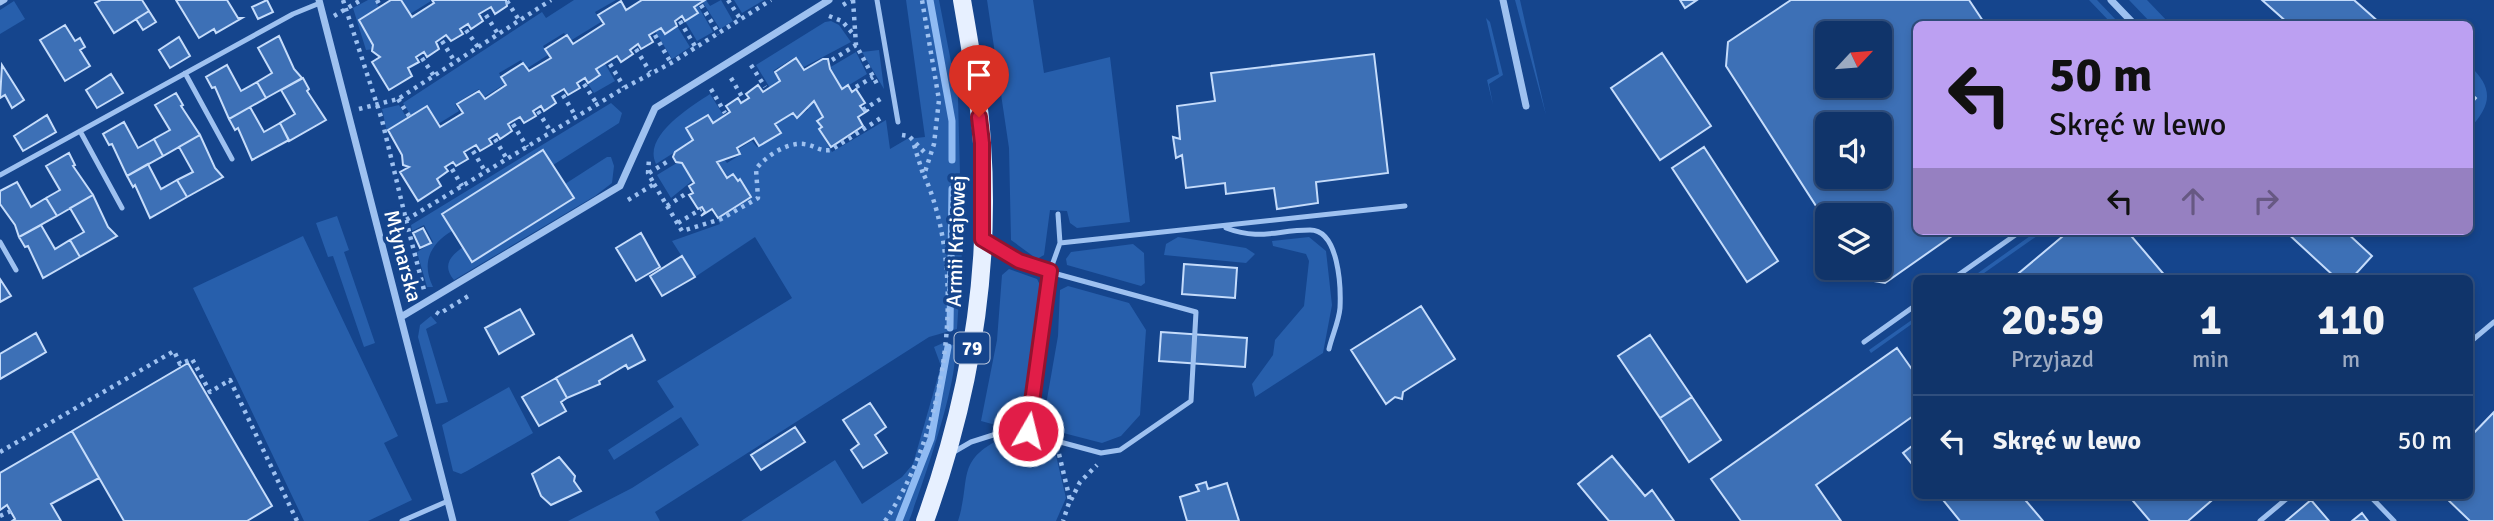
<!DOCTYPE html>
<html lang="pl">
<meta charset="utf-8">
<style>
:root{--surface:#10346a;--page:#1e3f72;--text:#f1f3f6;--muted:#9caac1;--line:#304f7e}
body{margin:0;font-family:Signika,sans-serif;background:var(--page);color:var(--text);height:100vh;display:flex;flex-direction:column;font-size:26px;white-space:nowrap}
*{box-sizing:border-box;margin:0}
p{font-size:23px;color:var(--muted)}
.icon{flex:none;width:38px;height:38px;fill:none;stroke:currentColor;stroke-width:2;stroke-linecap:round;stroke-linejoin:round}
.map{position:relative;flex:1;overflow:hidden}
.drawer{position:absolute;left:1913px;top:275px;width:560px;height:224px;display:flex;flex-direction:column;background:var(--surface);border-radius:10px;box-shadow:0 4px 10px #0003,0 0 0 2px var(--line)}
.drawer>*{flex:none}
.banner{position:absolute;left:1913px;top:21px;width:560px;height:214px;border-radius:10px;box-shadow:0 4px 10px #0003,0 0 0 2px var(--line);background:#bca0f2;color:#111;overflow:hidden}
.needle{width:46px;rotate:64deg}
.fabs{position:absolute;left:1815px;top:21px;display:grid;gap:14px}
.fabs a{display:grid;place-items:center;width:77px;height:77px;border-radius:10px;background:var(--surface);box-shadow:0 4px 10px #0003,0 0 0 2px var(--line);font-size:35px}
.pin{position:absolute;display:grid;place-items:center;width:60px;height:60px;color:#fff;margin:-72px -30px;border-radius:50% 50% 50% 0;rotate:-45deg;box-shadow:0 0 7px #0007}
.pin .icon{rotate:45deg}
.me{position:absolute;width:77px;margin:-38px;rotate:8deg;stroke-linejoin:round;filter:drop-shadow(0 0 5px #0008)}
.turn{display:flex;align-items:center;gap:24px;height:147px;padding:0 21px;font-size:32px}
.turn .icon{width:91px;height:91px;stroke-width:2.5}
.turn b{display:block;font-size:49px;line-height:60px}
.lanes{display:flex;align-items:center;height:66px;padding:0 21px;background:#0003;justify-content:center;gap:35px;direction:ltr}
.lanes .off{opacity:.35}
.eta{display:flex;justify-content:space-evenly;align-items:center;height:119px;text-align:center}
.eta b{font-size:42px;font-weight:800;line-height:49px}
ul{padding:0;list-style:none}
li{display:flex;align-items:center;gap:21px;height:91px;padding:0 21px;border-top:2px solid var(--line)}
li div{flex:1}
li b{display:block;font-size:26px}
li em{font-style:normal}
.map>svg:first-child{display:block}
.green{fill:#275fac}
.lines{fill:none;stroke-linecap:round;stroke-linejoin:round}
.stream{stroke:#90bbf3;stroke-width:7}
.building{fill:#3d70b6;stroke:#c5dcfb;stroke-width:2;fill-rule:evenodd}
.path{stroke:#9ec1f0;stroke-width:4.5;stroke-dasharray:3.5 5;stroke-linecap:butt}
.service{stroke:#9ec1f0;stroke-width:5}
.minor{stroke:#9ec1f0;stroke-width:7}
.primary{stroke:#e7f0ff;stroke-width:18}
.route-casing{stroke:#92132f;stroke-width:18}
.route{stroke:#e11d48;stroke-width:12}
.labels{text-anchor:middle;stroke-width:7;stroke-linejoin:round;paint-order:stroke}
.shield{fill:#15458d;stroke:#b9c7dd;stroke-width:2}
.shield-label{font-size:19px;font-weight:bold;fill:#fff}
.street-label{font-size:21px;fill:#fff;stroke:#15458d}
</style>
<div class="map">
<svg width="2494" height="521" viewBox="0 0 2494 521">
<rect width="100%" height="100%" fill="#15458d"/>
<!-- green -->
<path class="green" d="M368,0H375L381,11L360,24L375,49L366,50L353,8Z
M401,0H430L431,1L410,14Z
M574,0H616L595,12L601,22L570,41L564,33L543,46L548,55L526,69L521,60L499,73L505,84L484,97L479,89L455,104L459,111L438,124L428,108L412,117L403,103L542,12L546,18Z
M706,0L710,6L721,0L733,21L720,29L702,1Z
M734,0H764L742,13Z
M906,0H939L958,98L962,252L957,329L929,337L655,512L660,521H568L632,488L699,445L681,417L614,460L608,450L674,407L657,381L792,298L755,237L695,277L672,241L720,224L717,218L750,197L739,179L736,181L732,174L728,177L718,162L724,159L727,163L740,155L737,150L752,141L757,147L780,133L776,124L793,113L796,118L808,110L806,106L813,101L822,117L817,120L822,128L819,130L832,152L886,120L890,149L907,139L925,137Z
M987,0H1033L1044,73L1110,57L1130,222L1077,228L1070,223L1067,211L1050,210L1044,255L1037,259L1011,240L1009,148Z
M1515,0H1520L1546,115Z
M2089,0H2097L2117,21L2112,24Z
M2129,0H2147L2170,24H2152Z
M14,1L25,19L0,34V10Z
M697,4L713,32L697,41L685,21L697,13L694,6Z
M1486,18L1490,22L1503,75L1489,84L1493,105L1487,80L1499,74Z
M831,21L839,25L851,42L802,68L795,57L773,71L780,82L770,88L756,65L825,22Z
M677,26L690,47L672,59L655,31Z
M879,50L884,89L862,52Z
M856,52L867,74L841,90L829,68Z
M604,62L615,81L594,93L587,82L599,75L595,68Z
M2469,65C2494,88 2492,105 2469,129V106L2476,98L2469,92Z
M710,94L724,116L713,123L708,115L686,128L694,140L656,164C642,136 692,106 710,94Z
M611,103L622,113L619,123L553,165L542,150L442,214L452,231C430,244 421,263 433,287H427L417,252L433,242L424,225L412,231L411,225Z
M399,105L408,120L387,132L382,109Z
M607,157H611L614,166L612,183L595,196L454,280C442,266 450,256 463,247L473,262L573,199L565,184Z
M680,161L692,181L671,198L657,175Z
M337,216L349,250L344,252L375,343L364,347L333,256L328,257L316,223Z
M2037,231H2044L1977,278H1971Z
M303,236L398,436L384,443L412,500L368,521H304L193,288Z
M1178,237L1246,248L1255,254L1246,263L1164,255L1166,244Z
M1309,237L1326,251L1332,305L1323,353L1255,397L1252,384L1273,355L1275,340L1304,306L1309,261L1306,254L1273,246L1272,241Z
M1133,244L1144,253L1145,283L1141,286L1067,265L1066,259L1071,252Z
M1009,269L1037,279L1043,291L1023,416L992,424L981,421L997,340L1002,275Z
M1068,286L1129,303L1146,330L1140,415L1121,436L1102,443L1044,428L1043,422L1058,336L1060,290Z
M431,316L437,323L426,329L448,402L436,404L418,337L420,325Z
M1916,317V321L1871,353L1869,350Z
M943,343L954,345C962,373 921,489 909,521H741L835,460L862,504L902,477L913,464L941,366L934,347Z
M509,387L533,433L467,471L461,474L453,471L442,425Z
M1004,437L1033,439L1054,447L1066,498L1056,521H958C972,478 954,461 1004,437Z"/>
<g class="lines">
<!-- stream -->
<path class="stream" d="M930,0L952,121V160
M950,328L952,189
M899,521L931,439L948,347"/>
</g>
<!-- building -->
<path class="building" d="M101,0H142L149,11L114,33L95,3Z
M176,0H227L238,18H242L216,33L214,29L199,38Z
M267,0L273,12L258,19L252,7Z
M391,0H401L412,17L434,3L432,0H506L507,6L495,14L491,7L479,14L483,21L471,29L468,24L460,29L463,34L451,41L446,35L436,42L439,49L427,57L424,52L416,57L419,62L408,68L412,76L389,90L372,62L380,57L372,51L373,45L359,20Z
M642,0H705L694,7L698,13L685,21L682,16L675,21L677,26L665,34L661,28L649,35L653,42L641,49L638,44L630,50L633,54L621,62L617,56L596,69L600,75L588,83L585,78L577,83L580,88L568,95L564,89L552,96L556,103L544,111L541,106L533,111L536,116L524,123L520,117L508,124L512,131L500,139L497,134L489,139L492,144L480,151L476,145L464,152L468,159L456,166L453,162L445,167L448,171L437,179L441,186L418,201L400,172L409,167L403,165L402,155L388,130L427,106L440,127L463,113L457,104L479,91L485,99L506,85L501,77L523,63L529,71L551,58L545,49L567,35L573,44L604,24L598,15L621,1L626,10Z
M1680,0H1697L1685,8Z
M1791,0H1969L1985,24H1916V231H1959L1885,283L1863,279L1856,268H1880V215H1827V223L1726,66L1728,42ZM1827,33H1880V86H1827ZM1827,124H1880V177H1827Z
M2262,0H2354L2381,24H2289Z
M149,11L156,22L143,30L136,19Z
M65,25L75,41L80,38L85,47L80,50L90,66L65,81L40,40Z
M279,36L294,69L302,78L266,98L257,82L272,73L258,48Z
M179,37L190,56L170,68L159,50Z
M1662,53L1711,126L1660,160L1611,88Z
M1374,54L1388,173L1316,182L1318,203L1277,209L1274,188L1226,194L1225,183L1186,188L1182,155L1176,158L1173,137L1180,139L1177,106L1215,101L1211,73Z
M796,58L804,70L823,59H828L830,69L842,89L848,85L852,92L856,89L865,103L860,106L864,111L869,110L858,117L863,126L831,147L819,129L822,127L817,121L823,117L814,101L797,118L793,113L775,124L781,133L759,146L754,138L737,148L740,154L717,162L727,178L733,174L738,181L740,179L751,197L718,218L712,209L701,216L705,212L702,207L698,209L689,195L693,193L689,186L694,183L682,163L676,162L673,157L675,152L693,140L686,128L708,115L713,123L730,112L726,106L738,98L741,103L749,98L746,94L758,85L763,92L780,81L775,72Z
M2,65L24,100L12,108L5,95L0,98Z
M227,65L241,91L257,82L266,98L229,119L215,87L212,88L206,77Z
M111,74L123,93L97,108L86,90Z
M303,78L309,89L307,91L326,120L289,141L280,123L295,114L281,90Z
M2469,92L2476,98L2469,106Z
M176,93L183,105L181,106L200,135L163,156L154,139L170,130L155,105Z
M250,107L264,132L280,123L289,140L252,160L238,128L235,130L229,119Z
M47,115L56,132L23,151L14,136Z
M124,122L138,148L154,139L163,156L127,176L112,144L109,145L103,134Z
M200,135L215,168L223,177L187,197L177,180L193,172L179,147Z
M1704,147L1778,261L1747,282L1672,168Z
M543,150L574,198L472,262L442,214Z
M69,153L75,165L73,166L93,195L57,216L46,198L60,190L46,166Z
M148,164L161,189L177,180L187,197L150,218L135,185L133,187L127,176Z
M17,182L31,207L46,198L57,216L19,237L15,225L0,204V191Z
M93,195L108,227L117,236L80,257L70,240L84,232L70,208Z
M41,225L55,249L70,240L80,257L43,278L28,246L25,247L19,237Z
M423,228L431,243L420,248L413,233Z
M2069,231H2127L2167,278H2013Z
M2285,231H2345L2372,256L2352,278H2336Z
M641,233L660,267L636,281L616,248Z
M682,256L695,277L662,296L650,276Z
M1184,264L1237,268L1235,298L1182,294Z
M0,279L11,296L0,302Z
M1421,306L1455,359L1403,392L1402,399L1395,397L1386,404L1351,350Z
M520,309L534,334L499,354L485,328Z
M1161,332L1247,338L1245,367L1159,361Z
M36,333L46,352L0,379V354Z
M632,335L645,360L628,369L626,365L599,381L600,384L567,398L556,378Z
M1650,335L1692,397L1660,418L1618,356Z
M1897,348L1916,375V414L1816,485L1841,521H1741L1711,479Z
M188,363L272,506L247,521H124L72,431Z
M556,378L567,398L561,402L566,411L539,426L522,397Z
M1692,397L1721,440L1689,462L1660,418Z
M870,403L886,427L875,435L887,453L863,468L851,450L859,444L843,420Z
M2494,412V521H2470L2443,495H2469V438Z
M795,427L805,442L761,470L751,455Z
M72,431L99,478L51,504L61,521H12L15,519L7,505L0,510V473Z
M1916,443V469L1903,453Z
M1612,456L1645,496L1652,490L1674,521H1609L1578,484Z
M559,457L575,476L574,481L581,491L551,505L541,496L532,474Z
M1206,482L1208,489L1227,483L1239,521H1187L1180,497L1199,491L1196,485Z
M1939,495H2021L2043,521H1960Z
M2128,495H2218L2188,521H2150Z
M2311,500L2329,521H2286Z
M2362,513L2368,521H2352Z"/>
<g class="lines">
<!-- path -->
<path class="path" d="M343,0L382,120L406,220L624,88L671,63L771,0
M377,0L379,4
M728,0L741,20
M853,0L856,45L877,84
M507,1L519,20
M701,5L719,34
M843,5L851,0
M486,15L498,34
M334,16L361,0
M829,16L842,21L854,35
M680,21L696,48
M466,30L478,47
M655,35L671,63
M442,41L455,62
M636,49L650,72
M422,58L434,76
M832,60L856,45
M610,64L624,87
M751,65L765,87
M731,78L744,100
M584,84L597,104
M856,87L873,77
M711,89L725,113
M563,95L576,117
M398,99L409,116
M359,109L398,99L551,0
M863,110L882,98
M538,111L551,132
M513,124L527,147
M902,135L909,136L927,155
M495,139L507,159
M914,145L923,174
M473,151L485,171
M452,169L462,186
M649,173L670,160
M654,184L682,231L721,219L758,198L756,169C766,156 787,142 804,144C815,145 819,152 831,150L884,116
M628,200L654,184L648,173L649,159
M667,206L687,193
M406,220L424,290
M678,223L701,209
M436,312L439,314L470,295
M0,452L174,351L180,364L192,359L210,392L230,380L297,521
M1059,454L1070,500L1063,521
M1071,500L1080,482L1097,465
M0,516L11,511
M885,521C947,430 969,276 924,175L934,144L939,100L922,0"/>
<!-- service -->
<path class="service" d="M877,0L898,122
M0,3L5,0
M185,73L232,159
M80,131L122,208
M0,175L293,14L320,3
M1226,228C1260,241 1276,230 1310,230C1339,230 1341,287 1340,308C1339,321 1332,336 1329,349
M0,242L16,270
M1060,243L1405,206
M1954,278L2021,231
M1864,342L1916,305
M2469,343L2494,322
M1028,431L1050,271L1060,243L1058,214
M952,453L971,442L1012,429L1101,453L1120,450L1191,401L1196,312L1035,268L987,242
M2369,495L2394,521
M402,521L448,501
M2260,521L2291,495"/>
<!-- minor -->
<path class="minor" d="M319,0L453,521
M1503,0L1526,106
M2111,0L2134,24
M401,317L620,186L655,108L829,0"/>
<!-- primary -->
<path class="primary" d="M925,521C969,400 991,272 982,143C979,95 970,47 962,0"/>
</g>
<g class="lines">
<!-- route casing -->
<g class="route-casing">
<path id="route" d="M979,117L982,143V239L1019,261L1050,271L1028,431"/>
</g>
<!-- route -->
<use href="#route" class="route"/>
</g>
<g class="labels">
<!-- shield labels -->
<rect class="shield" x="954.5" y="332.5" width="35" height="31" rx="5"/>
<g class="shield-label">
<text x="972" y="355">79</text>
</g>
<!-- street labels -->
<g class="street-label">
<text transform="translate(956 241) rotate(-88)" y="7">Armii Krajowej</text>
<text transform="translate(403 256) rotate(75)" y="7">Młynarska</text>
</g>
</g>
</svg>
<div class="fabs">
<a><svg class="needle" viewBox="-14 -14 28 28"><path d="M0-13l5 13h-10z" fill="#e53935"/><path d="M0 13l5-13h-10z" fill="#9caac1"/></svg></a>
<a><svg class="icon" aria-label="sound" viewBox="0 0 24 24"><path d="M4 9h4l5-4v14l-5-4H4zM17 9q2 3 0 6"/></svg></a>
<a><svg class="icon" aria-label="layers" viewBox="0 0 24 24"><path d="M12 4l9 5-9 5-9-5zM3 14l9 5 9-5"/></svg></a>
</div>
<div class="pin" style="left:979px;top:117px;background:#d93025"><svg class="icon" aria-label="arrive" viewBox="0 0 24 24"><path d="M6 21V4h12l-3 4 3 4H6"/></svg></div>
<svg class="me" style="left:1028px;top:431px" viewBox="-20 -20 40 40"><circle r="17" fill="#e11d48" stroke="#fff" stroke-width="3"/><path d="M0-11L8 9 0 5-8 9z" fill="#fff"/></svg>
<div class="banner">
<div class="turn"><svg class="icon" aria-label="left" viewBox="0 0 24 24"><path d="M17 20v-9H6M10 6l-5 5 5 5"/></svg><div><b>50 m</b>Skręć w lewo</div></div>
<div class="lanes"><svg class="icon" aria-label="left" viewBox="0 0 24 24"><path d="M17 20v-9H6M10 6l-5 5 5 5"/></svg><svg class="icon off" aria-label="ahead" viewBox="0 0 24 24"><path d="M12 20V5M6 11l6-6 6 6"/></svg><svg class="icon off" aria-label="right" viewBox="0 0 24 24"><path d="M7 20v-9h11M14 6l5 5-5 5"/></svg></div>
</div>
<section class="drawer">
<div class="eta">
<div><b>20:59</b><p>Przyjazd</p></div>
<div><b>1</b><p>min</p></div>
<div><b>110</b><p>m</p></div>
</div>
<ul>
<li><svg class="icon" aria-label="left" viewBox="0 0 24 24"><path d="M17 20v-9H6M10 6l-5 5 5 5"/></svg><div><b>Skręć w lewo</b></div><em>50 m</em></li>
</ul>
</section>
</div>
